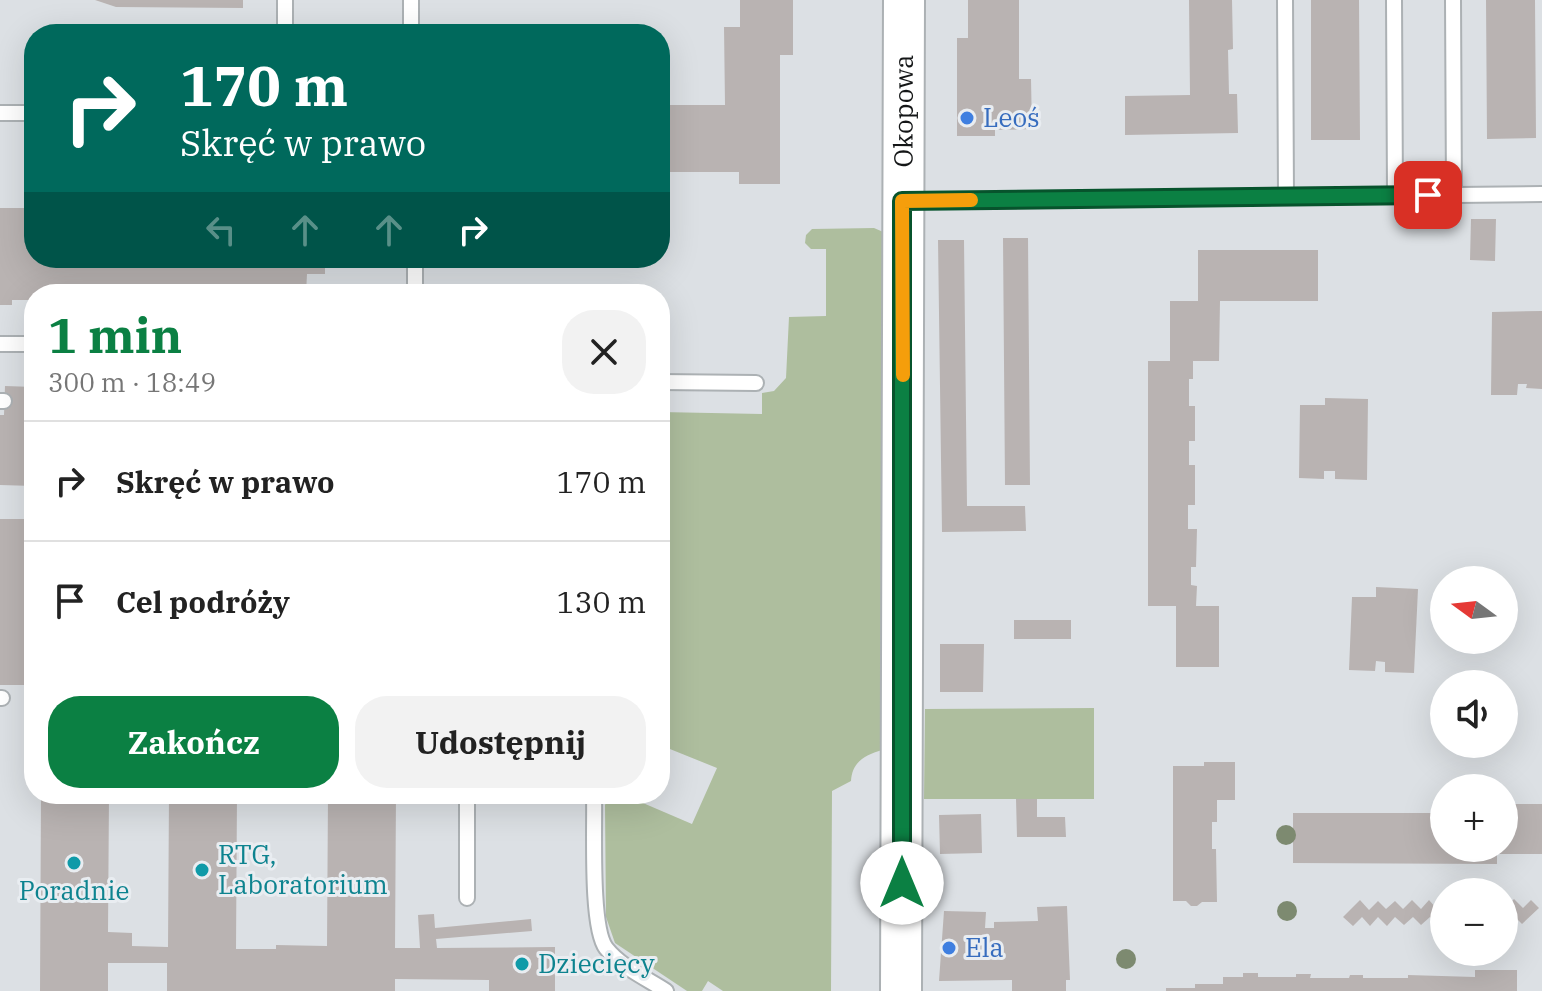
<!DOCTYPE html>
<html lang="pl">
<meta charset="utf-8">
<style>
:root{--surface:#fff;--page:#f2f2f2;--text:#222;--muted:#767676;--line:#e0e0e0;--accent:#0b8043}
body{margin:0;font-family:"IBM Plex Serif",serif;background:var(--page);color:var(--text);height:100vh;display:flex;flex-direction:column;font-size:30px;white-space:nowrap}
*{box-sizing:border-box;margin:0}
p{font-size:26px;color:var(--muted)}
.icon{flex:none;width:44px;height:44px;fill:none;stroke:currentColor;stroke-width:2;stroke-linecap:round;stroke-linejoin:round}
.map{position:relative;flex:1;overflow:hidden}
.side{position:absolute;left:24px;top:284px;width:646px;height:520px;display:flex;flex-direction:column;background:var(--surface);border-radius:32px;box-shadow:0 8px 32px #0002}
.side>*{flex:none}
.banner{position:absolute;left:24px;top:24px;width:646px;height:244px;border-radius:32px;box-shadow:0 8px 32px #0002;background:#00695c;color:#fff;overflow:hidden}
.needle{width:52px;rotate:285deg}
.buttons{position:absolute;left:1430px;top:566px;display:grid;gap:16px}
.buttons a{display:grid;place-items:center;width:88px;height:88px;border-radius:50%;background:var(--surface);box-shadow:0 8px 32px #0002;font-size:40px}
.pin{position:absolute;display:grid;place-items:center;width:68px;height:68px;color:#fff;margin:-34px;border-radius:16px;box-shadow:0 4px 12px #0006}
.me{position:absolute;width:88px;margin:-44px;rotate:0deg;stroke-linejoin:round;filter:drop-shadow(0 0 6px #0008)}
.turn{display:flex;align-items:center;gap:28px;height:168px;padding:0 24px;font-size:36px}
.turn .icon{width:104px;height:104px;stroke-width:2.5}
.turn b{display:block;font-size:56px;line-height:68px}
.lanes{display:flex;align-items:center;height:76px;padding:0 24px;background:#0003;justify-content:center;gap:40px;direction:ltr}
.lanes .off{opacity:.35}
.round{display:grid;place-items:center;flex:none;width:84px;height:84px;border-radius:32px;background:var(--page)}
.summary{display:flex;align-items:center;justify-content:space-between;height:136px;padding:0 24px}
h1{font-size:48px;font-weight:700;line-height:60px;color:var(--accent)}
.action{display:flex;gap:16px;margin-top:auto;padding:16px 24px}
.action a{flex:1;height:92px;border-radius:32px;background:var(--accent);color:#fff;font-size:32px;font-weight:700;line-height:92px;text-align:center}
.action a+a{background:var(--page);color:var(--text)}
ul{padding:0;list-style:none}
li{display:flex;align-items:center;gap:24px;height:120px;padding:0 24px;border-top:2px solid var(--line)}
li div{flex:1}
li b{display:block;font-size:30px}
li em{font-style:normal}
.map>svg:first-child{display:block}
.green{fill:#aebe9e}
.building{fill:#b9b3b2}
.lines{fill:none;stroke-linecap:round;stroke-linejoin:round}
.lane-casing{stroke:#acb1b4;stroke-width:18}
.secondary-casing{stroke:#acb1b4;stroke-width:44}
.lane{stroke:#fff;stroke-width:14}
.secondary{stroke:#fff;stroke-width:40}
.tree{fill:#7d8a70}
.route-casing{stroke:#07532c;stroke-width:20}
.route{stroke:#0b8043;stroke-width:14}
.slow{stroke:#f59e0b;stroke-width:14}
.shop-dot{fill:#3f7fe0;stroke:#e9edf1;stroke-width:3}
.culture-dot{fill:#0f9aa8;stroke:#e9edf1;stroke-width:3}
.labels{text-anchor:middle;stroke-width:6;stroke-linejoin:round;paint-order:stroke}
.street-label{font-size:26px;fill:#141617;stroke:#e9edf1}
.shop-label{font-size:26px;fill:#366cbe;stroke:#e9edf1;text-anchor:start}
.culture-label{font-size:26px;fill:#0d838f;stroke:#e9edf1;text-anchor:start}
</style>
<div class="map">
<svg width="1542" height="991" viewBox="0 0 1542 991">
<rect width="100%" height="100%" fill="#dce0e4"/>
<!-- green -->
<path class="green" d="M874,228L888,234L882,750C865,755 852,762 851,781L832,791L831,991H723L708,981L702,991H687L615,943L606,917L605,805L610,794H638L636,800L692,824L717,768L660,745V412L762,414V393L774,391L786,378L789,317L826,316V249H811L805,243L806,235L812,229Z
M1094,708V799H924L925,709Z"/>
<!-- building -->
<path class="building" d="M95,0H243V8L116,7Z
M740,0H793V55H780V184H739V172H660V105H725L724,27H740Z
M968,0H1019V79H1031L1032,129L995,130V136H957V38H968Z
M1189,0H1232L1233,49L1228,50L1229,94H1237L1238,133L1125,135V96L1190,95Z
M1311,0H1359L1360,140H1311Z
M1486,0H1535L1536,138L1487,139Z
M0,208H34V258H325V274H307L306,294H34V300H12V305H0Z
M1471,219H1496L1495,261L1470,260Z
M1003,238H1028L1030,485H1005Z
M938,240H964L967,506H1025L1026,531L942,532Z
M1198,250H1318V301H1220L1219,361H1193V379H1189V406H1195V441H1189V465H1195V505H1188V529H1197L1196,567H1191V585L1197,586L1196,606H1219V667H1176V606H1148V361H1170V301H1198Z
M1542,311V389L1526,388L1527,384H1518L1517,395H1491L1492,312Z
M5,386L34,387V486L0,485V415H4Z
M1325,398L1368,399L1367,480L1335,479V471H1324V479L1299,478L1300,405H1325Z
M0,519H34V685H0Z
M1376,587L1418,589L1414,673L1385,672V662L1376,661L1375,671L1349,670L1352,597H1376Z
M1014,620H1071V639H1014Z
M940,644H984L983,692H940Z
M1204,762H1235V800H1217V822H1212V849H1216L1217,902H1202L1197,906H1191L1186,901H1173V766H1204Z
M41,794H109L108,932L132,933V946L168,947L169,794H237L236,949H276V945L327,946L328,794H396L395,948H420L418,915L434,914L435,928L531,919L532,931L436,939L437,948L555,947V991H489V980L395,979V991H167V963H108V991H40Z
M1016,799H1037V817H1065L1066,837H1017Z
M1504,804H1542V854H1497V864L1293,863V813H1444V848H1504Z
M981,814L982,853L940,854L939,815Z
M1514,899L1523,908L1531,900L1539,908L1522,924L1514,916L1506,924L1504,923V909Z
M1360,900L1369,910L1378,901L1386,909L1395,901L1403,909L1412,900L1421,909L1429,900L1437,909L1444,902V919L1438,925L1430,917L1421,925L1413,917L1404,925L1395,917L1387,926L1378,917L1370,926L1362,917L1353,926L1343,917Z
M1067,906L1070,980H1066V991H1012V980L939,981L944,911L986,912L985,928H994V922L1038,921L1037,907Z
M1475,970H1517V991H1166V988H1195V984H1223V977H1243V973H1258V977H1296V974H1311L1310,978H1349L1350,975H1363V978H1408V975L1475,977Z"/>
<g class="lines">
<!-- lane casing -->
<g class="lane-casing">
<path id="lane" d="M1285,0L1286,196
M1394,0L1395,195
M1453,0L1454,195
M285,34V0
M411,34V0
M0,113H34
M907,201L1542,194
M415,294V258
M0,344H34
M660,382L756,383
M0,401H4
M0,698H2
M594,794C595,825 590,927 606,948C621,967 646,978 666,991
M467,898V794"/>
</g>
<!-- secondary casing -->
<g class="secondary-casing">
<g id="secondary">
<path id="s1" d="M901,991L904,0"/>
</g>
</g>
<!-- lane -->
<use href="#lane" class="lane"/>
<!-- secondary -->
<use href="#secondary" class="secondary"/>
</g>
<!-- trees -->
<g class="tree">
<circle cx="1286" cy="835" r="10"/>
<circle cx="1287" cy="911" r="10"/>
<circle cx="1126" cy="959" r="10"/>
</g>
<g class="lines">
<!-- route casing -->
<g class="route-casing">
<path id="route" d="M902,883V201L1428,195"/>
</g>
<!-- route -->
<use href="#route" class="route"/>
<!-- slow -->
<path class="slow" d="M903,375L902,201L971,200"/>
</g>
<!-- markers -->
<g class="shop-dot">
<circle cx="967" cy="118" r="8"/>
<circle cx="949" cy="948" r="8"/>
</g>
<g class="culture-dot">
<circle cx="74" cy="863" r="8"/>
<circle cx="202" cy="870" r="8"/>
<circle cx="522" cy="964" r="8"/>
</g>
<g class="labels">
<!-- street labels -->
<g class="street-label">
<text dy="9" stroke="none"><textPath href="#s1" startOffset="880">Okopowa</textPath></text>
</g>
<!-- shop labels -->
<g class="shop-label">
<text x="983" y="127">Leoś</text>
<text x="965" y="957">Ela</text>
</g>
<!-- culture labels -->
<g class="culture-label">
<text x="218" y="864">RTG,<tspan x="218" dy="30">Laboratorium</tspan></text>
<text x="74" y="900" text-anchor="middle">Poradnie</text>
<text x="538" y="973">Dziecięcy</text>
</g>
</g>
</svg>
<div class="buttons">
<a><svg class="needle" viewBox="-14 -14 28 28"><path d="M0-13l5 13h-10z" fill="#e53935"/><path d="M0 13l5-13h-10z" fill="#767676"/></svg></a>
<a><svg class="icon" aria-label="sound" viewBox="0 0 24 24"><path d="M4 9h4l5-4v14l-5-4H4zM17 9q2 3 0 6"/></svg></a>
<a>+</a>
<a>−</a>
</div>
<div class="pin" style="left:1428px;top:195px;background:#d93025"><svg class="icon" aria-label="arrive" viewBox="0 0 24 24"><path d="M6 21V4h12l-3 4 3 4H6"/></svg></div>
<svg class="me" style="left:902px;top:883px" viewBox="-20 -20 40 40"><circle r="19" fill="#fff"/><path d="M0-13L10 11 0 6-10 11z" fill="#0b8043"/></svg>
<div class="banner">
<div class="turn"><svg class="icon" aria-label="right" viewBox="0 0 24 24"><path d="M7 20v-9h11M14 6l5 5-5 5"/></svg><div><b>170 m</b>Skręć w prawo</div></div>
<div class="lanes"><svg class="icon off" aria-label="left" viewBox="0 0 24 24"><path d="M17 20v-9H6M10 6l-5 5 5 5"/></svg><svg class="icon off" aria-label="ahead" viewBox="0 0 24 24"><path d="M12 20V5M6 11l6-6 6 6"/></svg><svg class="icon off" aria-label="ahead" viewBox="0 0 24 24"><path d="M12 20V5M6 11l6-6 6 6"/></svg><svg class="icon" aria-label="right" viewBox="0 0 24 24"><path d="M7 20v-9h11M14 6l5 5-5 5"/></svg></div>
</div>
<section class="side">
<div class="summary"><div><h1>1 min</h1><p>300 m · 18:49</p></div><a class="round"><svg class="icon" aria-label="close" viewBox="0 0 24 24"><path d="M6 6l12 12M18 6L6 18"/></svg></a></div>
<ul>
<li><svg class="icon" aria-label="right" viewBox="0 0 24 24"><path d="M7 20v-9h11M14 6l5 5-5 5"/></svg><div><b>Skręć w prawo</b></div><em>170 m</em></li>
<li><svg class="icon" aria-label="arrive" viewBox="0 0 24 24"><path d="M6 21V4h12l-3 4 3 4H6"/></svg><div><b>Cel podróży</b></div><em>130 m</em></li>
</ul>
<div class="action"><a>Zakończ</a><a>Udostępnij</a></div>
</section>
</div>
